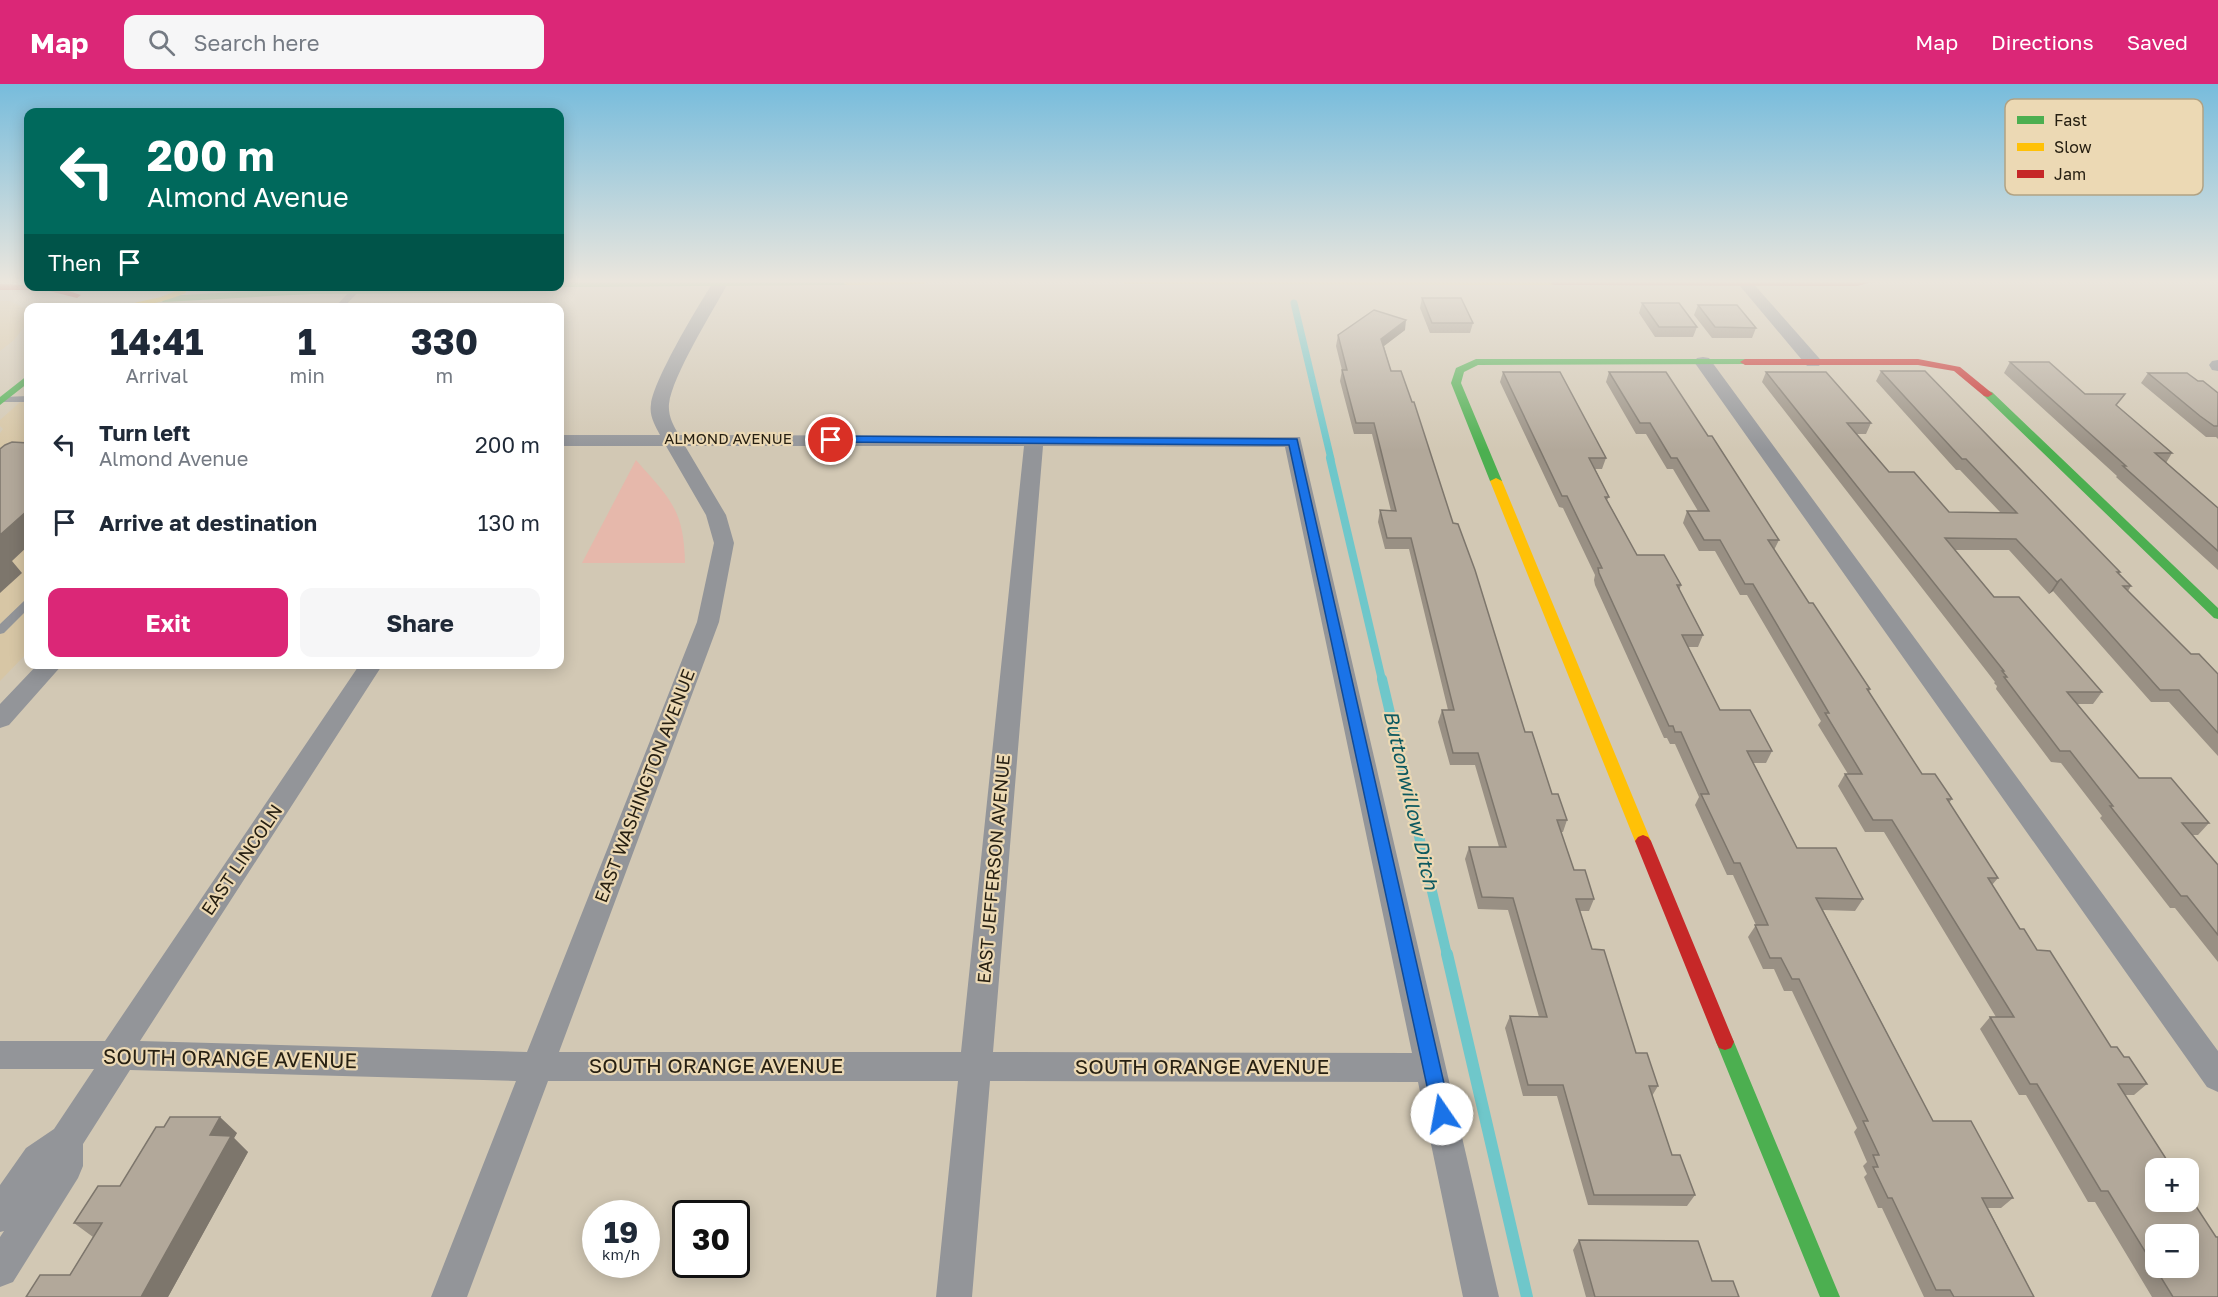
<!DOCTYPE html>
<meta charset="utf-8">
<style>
:root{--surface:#fff;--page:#f6f6f7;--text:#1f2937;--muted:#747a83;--accent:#db2777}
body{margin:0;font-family:"Golos Text",sans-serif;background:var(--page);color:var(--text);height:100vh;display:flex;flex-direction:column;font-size:22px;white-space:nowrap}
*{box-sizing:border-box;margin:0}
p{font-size:20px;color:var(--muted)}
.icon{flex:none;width:33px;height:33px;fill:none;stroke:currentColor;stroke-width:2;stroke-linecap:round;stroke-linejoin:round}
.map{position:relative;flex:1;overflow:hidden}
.details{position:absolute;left:24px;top:219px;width:540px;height:366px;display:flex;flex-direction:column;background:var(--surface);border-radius:12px;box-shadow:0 3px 15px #0003}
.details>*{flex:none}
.top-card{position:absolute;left:24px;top:24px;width:540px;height:183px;border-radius:12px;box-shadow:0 3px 15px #0003;background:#00695c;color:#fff;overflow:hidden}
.buttons{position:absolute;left:2145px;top:1074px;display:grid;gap:12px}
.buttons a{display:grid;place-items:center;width:54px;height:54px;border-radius:12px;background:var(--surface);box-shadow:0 3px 15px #0003;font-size:30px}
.speed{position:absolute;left:582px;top:1116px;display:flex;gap:12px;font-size:30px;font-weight:700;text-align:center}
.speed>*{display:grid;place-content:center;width:78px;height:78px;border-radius:50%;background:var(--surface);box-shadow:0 3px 15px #0003;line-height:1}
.speed small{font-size:15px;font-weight:400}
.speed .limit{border:3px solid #111;border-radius:9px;background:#fff;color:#111}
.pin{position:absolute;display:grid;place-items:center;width:51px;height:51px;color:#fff;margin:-26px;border:3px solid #fff;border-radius:50%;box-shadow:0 2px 6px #0007}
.me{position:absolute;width:66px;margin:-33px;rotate:348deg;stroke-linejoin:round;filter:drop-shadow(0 0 4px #0008)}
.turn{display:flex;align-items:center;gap:21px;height:126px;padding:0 24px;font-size:27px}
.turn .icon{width:78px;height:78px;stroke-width:2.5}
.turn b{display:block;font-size:42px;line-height:51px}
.then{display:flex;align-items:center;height:57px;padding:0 24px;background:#0003;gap:12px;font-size:22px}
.eta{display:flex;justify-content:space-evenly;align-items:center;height:102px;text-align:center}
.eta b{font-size:36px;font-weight:700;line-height:42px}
.button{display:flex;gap:12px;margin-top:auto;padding:12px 24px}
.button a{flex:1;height:69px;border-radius:12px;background:var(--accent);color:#fff;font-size:24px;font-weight:700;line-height:69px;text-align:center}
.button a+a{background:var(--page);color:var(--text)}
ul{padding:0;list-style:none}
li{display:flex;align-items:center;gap:18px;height:78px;padding:0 24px}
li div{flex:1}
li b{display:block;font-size:22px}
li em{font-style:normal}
header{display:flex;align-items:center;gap:36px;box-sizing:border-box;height:84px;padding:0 30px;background:var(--accent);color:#fff}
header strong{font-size:28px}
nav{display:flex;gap:33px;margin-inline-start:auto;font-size:21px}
.search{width:420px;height:54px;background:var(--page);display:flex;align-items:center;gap:15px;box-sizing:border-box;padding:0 21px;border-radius:12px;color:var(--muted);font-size:22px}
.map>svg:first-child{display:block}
.built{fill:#d7c6a5}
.green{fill:#e6b8ab}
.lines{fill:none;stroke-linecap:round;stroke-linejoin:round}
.stream-far3{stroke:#6fc7ca;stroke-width:7}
.stream-far2{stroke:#6fc7ca;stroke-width:8}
.stream-far1{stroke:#6fc7ca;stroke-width:10}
.stream{stroke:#6fc7ca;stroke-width:12}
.lane{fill:#939599;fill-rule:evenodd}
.street{fill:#939599;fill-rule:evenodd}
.fast{fill:#4caf50;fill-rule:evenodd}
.slow{fill:#ffc107;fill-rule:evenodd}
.jam{fill:#c62828;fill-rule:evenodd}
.wall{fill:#999084}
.shaded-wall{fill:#7d766c}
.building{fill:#b2a89a;stroke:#7d766c;stroke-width:1.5;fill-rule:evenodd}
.route{fill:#1a73e8;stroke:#114b97;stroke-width:1.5}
.labels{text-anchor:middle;stroke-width:4.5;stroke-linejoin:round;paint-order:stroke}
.far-street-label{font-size:15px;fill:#272012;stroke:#ecd9b4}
.street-label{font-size:18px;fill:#272012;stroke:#ecd9b4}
.water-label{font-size:20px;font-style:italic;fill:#0d595f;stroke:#ecd9b4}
.near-street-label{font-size:21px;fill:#272012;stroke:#ecd9b4}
.key{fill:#ecd9b4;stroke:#b1a283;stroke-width:1.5}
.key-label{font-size:16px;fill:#272012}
</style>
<header>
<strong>Map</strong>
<div class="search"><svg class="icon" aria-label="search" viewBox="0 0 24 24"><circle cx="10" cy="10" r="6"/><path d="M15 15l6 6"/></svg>Search here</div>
<nav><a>Map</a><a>Directions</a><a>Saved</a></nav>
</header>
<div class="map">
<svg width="2218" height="1213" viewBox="0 0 2218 1213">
<rect width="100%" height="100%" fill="#d2c8b4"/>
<!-- built -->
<path class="built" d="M0,217H10L28,226V238L14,256L0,267Z
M368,218L363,224H179L222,219Z
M28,311V568L0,597V349L3,345L0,342V336Z"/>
<!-- green -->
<path class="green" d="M636,376C670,415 684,425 685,479H582Z"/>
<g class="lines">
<!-- stream-far3 -->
<path class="stream-far3" d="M1294,219L1331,375"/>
<!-- stream-far2 -->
<path class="stream-far2" d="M1330,374L1382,596"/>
<!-- stream-far1 -->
<path class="stream-far1" d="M1382,595L1447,871"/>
<!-- stream -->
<path class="stream" d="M1447,870L1527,1213"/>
<!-- lane -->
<path class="lane" d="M353,204L360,206L343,224H334Z
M28,312V318H0V314L3,313Z
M28,516V525L4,549L0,550V540L24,517Z"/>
<!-- street -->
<path class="street" d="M714,197H726L728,199C713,227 672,292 669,320C668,332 673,341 679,351L1300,353L1499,1213H1463L1418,998L990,997L972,1213H936L958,997H548L467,1213H431L516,997L130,986L83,1060V1082L78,1094L13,1198L0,1203V1153L4,1147L0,1148V1101L26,1064L54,1045L94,985H0V957H105L360,580H383L140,957L527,968L697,538L714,459L706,431L666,362H560V351H660C655,341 649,332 651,320C654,295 699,220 714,197ZM685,362H1024L961,968H559L719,538L734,459L726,431ZM1043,362L1285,363L1412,969L993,968Z
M1739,197H1751L1819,274L1822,278L1819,282H1807L1740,202L1737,199Z
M1703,273L1709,274L2218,967V1008L2207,1003L1697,282L1694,278L1697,274Z
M2218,276V287L2212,286L2209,281L2212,277Z
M38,580H63L9,641L0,644V620Z"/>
<!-- fast -->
<path class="fast" d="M560,197H850L851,198L847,201L560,203Z
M550,202L527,208L312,210L163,218L159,215L163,212L312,204Z
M1745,275L1748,276V280L1478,281L1464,288L1461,299L1502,397L1496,400L1490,397L1451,299L1456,284L1476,275Z
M28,291V299L0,321V313Z
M1988,307L1992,308L2218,524V535L2214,534L1984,312L1983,310Z
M1725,950L1731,952L1734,958L1840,1213H1820L1716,958L1719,952Z"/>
<!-- slow -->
<path class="slow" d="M844,197H928L924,200L847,201L844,200Z
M1121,197H1557L1558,198L1554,201L1125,200Z
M183,204L186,205V209C161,219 138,224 111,224L161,213Z
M1496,394L1502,397L1651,757L1648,761L1643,763L1638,761L1635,757L1490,397Z"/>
<!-- jam -->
<path class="jam" d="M1551,197H1877L1857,202L1554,201L1551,200Z
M0,200L53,202L81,211L77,214L45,206H0Z
M1918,275L1960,283L1993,310L1988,313L1984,312L1954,287L1918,281H1745L1740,278L1745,275Z
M1643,751L1648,753L1651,757L1734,958L1731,964L1725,966L1719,964L1716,958L1635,757L1638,753Z"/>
</g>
<!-- wall -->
<path class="wall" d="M1422,214L1473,239L1470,249H1430L1420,224Z
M1642,219L1697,243L1693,253H1655L1639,229Z
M1698,221L1756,244L1752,254H1712L1694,231Z
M1405,246L1384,262L1391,287L1453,439L1525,648L1552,710L1567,736L1563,748H1561L1574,786L1594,815L1589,827H1580L1592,865L1636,969L1658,1002L1652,1012L1672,1071L1695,1111L1687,1122L1588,1121L1557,1012H1523L1505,944L1510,932L1539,933L1508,826L1478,825L1465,775L1469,763H1499L1475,681H1450L1438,638L1442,626H1448L1409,465H1385L1378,438L1380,426L1391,427L1372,350H1354L1340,297L1342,286L1336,262L1338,251Z
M2010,278L2085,310L2117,322L2172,369L2166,379L2218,424V486L2116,393L2117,392L2004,289Z
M1881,287L2120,488L2119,489L2131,502L2128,507L2191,570L2218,590V672L2169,618H2151L2053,507L2049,510L2009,466H1955L1994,513L2102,608L2093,620H2077L2139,694L2209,739L2198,751H2192L2218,781V878L2175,824H2170L2100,734L2102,732L2061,679L2051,678L1996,605L1997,602L1994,599L1995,598L1762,298L1766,288L1871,339L1866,350H1857L1889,388L1949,428H2000L1960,386H1956L1876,297Z
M1503,288L1606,374L1602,385H1595L1609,413L1607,416L1637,471L1681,501L1679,507L1703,551L1698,563H1688L1720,626L1772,667L1766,679H1753L1797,764L1863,815L1855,827L1823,826L1933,1037L2013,1114L2001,1124H1988L2034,1213H1924L1882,1124H1878L1864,1093L1867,1090L1863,1082L1867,1078L1854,1048L1857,1044L1792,907H1784L1774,885H1763L1748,853L1756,841L1733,791H1727L1695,721L1699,713L1675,660H1670L1667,654H1664L1595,501L1594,496L1595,491L1563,424L1559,423L1500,298Z
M1609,288L1708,352L1779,456L1774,466L1809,519L1870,605L1869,608L1922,690L1952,715L1949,719L1998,794L1992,801L2020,845L2037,866L2111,963L2124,973L2147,1000L2134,1011H2125L2218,1213H2152L2095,1118H2088L2026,1011H2019L1980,945L1990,933H1996L1884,748H1865L1838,702L1845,690H1848L1818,641L1821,637L1747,511H1740L1715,467H1699L1683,439L1687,427H1698L1673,385H1667L1646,350H1636L1606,298Z
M2148,289L2198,297L2218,309V355L2216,353H2206L2141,299Z
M237,1049L234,1054L248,1068L168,1213H26L70,1191L93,1153L74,1139L120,1102Z
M1579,1156L1739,1213H1586L1573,1166Z"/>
<!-- shaded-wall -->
<path class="shaded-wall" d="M1406,236L1405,246L1380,265L1381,255Z
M28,426V462L12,477L22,489L0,509V451Z
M2061,495L2053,507L2049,510L2057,498Z
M220,1033L237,1049L234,1054L248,1068L168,1213H141L210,1051Z"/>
<!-- building -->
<path class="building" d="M1422,214H1461L1473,239H1432Z
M1642,219H1679L1697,243H1659Z
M1698,221H1737L1756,244L1715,243Z
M1374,226L1406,236L1381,255L1391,287H1401L1412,318H1414L1453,439L1458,440L1475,486L1525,648H1532L1552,710H1558L1567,736H1557L1574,786H1585L1594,815H1576L1592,865L1604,866L1636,969H1647L1658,1002H1649L1672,1071H1680L1695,1111H1594L1563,1001H1528L1510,932L1547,933L1513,814L1482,813L1469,763H1506L1478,669H1453L1442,626H1454L1411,454H1387L1380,426L1396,427L1374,339H1356L1342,286H1347L1338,251Z
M2010,278H2049L2085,310H2125L2116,321L2172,369H2155L2218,424V467L2123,382H2126Z
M1881,287H1925L2120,488H2117L2131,502H2123L2191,570H2199L2218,590V649L2179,606H2160L2061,495L2057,498L2016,455L1945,454L1994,513H2019L2102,608H2067L2139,694H2171L2209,739H2182L2218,781V851L2187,812H2181L2110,722H2113L2070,667H2060L2004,593H2007L2002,587H2004L1766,288H1826L1871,339H1847L1889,388H1914L1949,428L2017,429L1966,375H1962Z
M1503,288H1560L1606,374H1589L1609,413H1605L1637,471H1664L1681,501H1677L1703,551H1682L1720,626H1750L1772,667H1747L1797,764H1836L1863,815L1816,814L1933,1037H1971L2013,1114H1982L2034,1213H1954L1950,1206H1936L1892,1114H1888L1873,1083H1878L1873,1071H1879L1863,1037H1868L1799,895H1792L1781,874H1770L1755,841H1768L1740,779H1734L1701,710H1709L1681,648H1675L1673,642H1669L1599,489L1598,484H1602L1567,412H1562Z
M1609,288H1666L1708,352H1712L1779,456H1768L1809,519H1813L1870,605H1867L1922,690H1935L1952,715H1947L1998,794H1988L2020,845H2024L2037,866L2050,867L2111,963H2117L2124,973H2129L2147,1000H2118L2172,1084H2156V1118H2188V1110L2216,1153H2218V1213H2173L2108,1107H2101L2037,1000H2030L1990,933H2014L1892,736H1873L1845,690H1862L1825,629H1829L1753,500H1745L1720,456H1704L1687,427H1709L1677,374H1671L1650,339H1640ZM2156,1150H2188V1184H2156Z
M2148,289H2187L2198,297H2203L2218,309V342H2214L2200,332Z
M12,358L28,359V426L0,451V365L5,361Z
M170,1033H220L210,1051L231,1052L141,1213H26L40,1191H70L102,1139H74L98,1102H120L156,1043H164Z
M1579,1156L1698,1157L1712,1197H1733L1739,1213H1595Z"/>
<!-- sky -->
<linearGradient id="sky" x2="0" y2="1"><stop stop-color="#77bcdc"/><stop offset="0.54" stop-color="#ebe6dd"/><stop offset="1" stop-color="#ebe6dd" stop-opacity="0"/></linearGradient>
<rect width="2218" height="366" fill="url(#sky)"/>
<!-- route -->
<path class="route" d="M831,352L1297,355L1451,1030L1449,1036L1442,1039L1435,1036L1433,1030L1289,361L827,358V353Z"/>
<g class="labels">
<!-- far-street labels -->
<g class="far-street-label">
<text x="728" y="360">ALMOND AVENUE</text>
</g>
<!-- street labels -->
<g class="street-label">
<text transform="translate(645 702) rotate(-69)" y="6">EAST WASHINGTON AVENUE</text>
<text transform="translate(242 776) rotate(-56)" y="6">EAST LINCOLN</text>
<text transform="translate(994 785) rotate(-85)" y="6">EAST JEFFERSON AVENUE</text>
</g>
<!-- water labels -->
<g class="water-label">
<text transform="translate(1411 716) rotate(77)" y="7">Buttonwillow Ditch</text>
</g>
<!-- near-street labels -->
<g class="near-street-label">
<text transform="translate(230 975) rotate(1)" y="7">SOUTH ORANGE AVENUE</text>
<text x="716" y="989">SOUTH ORANGE AVENUE</text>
<text x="1202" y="990">SOUTH ORANGE AVENUE</text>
</g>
</g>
<!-- legend -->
<rect x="2005" y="15" width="198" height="96" rx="9" class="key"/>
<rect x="2017" y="32" width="27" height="8" fill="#4caf50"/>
<rect x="2017" y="59" width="27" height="8" fill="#ffc107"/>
<rect x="2017" y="86" width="27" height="8" fill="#c62828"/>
<g class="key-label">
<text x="2054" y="42">Fast</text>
<text x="2054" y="69">Slow</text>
<text x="2054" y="96">Jam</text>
</g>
</svg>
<div class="buttons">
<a>+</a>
<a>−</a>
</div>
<div class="speed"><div>19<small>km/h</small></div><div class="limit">30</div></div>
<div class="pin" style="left:831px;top:356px;background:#d93025"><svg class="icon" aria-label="arrive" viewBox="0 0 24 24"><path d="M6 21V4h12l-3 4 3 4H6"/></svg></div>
<svg class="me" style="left:1442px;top:1030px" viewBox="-20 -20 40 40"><circle r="19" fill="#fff"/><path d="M0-13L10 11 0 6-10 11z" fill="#1a73e8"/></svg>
<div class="top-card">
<div class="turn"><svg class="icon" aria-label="left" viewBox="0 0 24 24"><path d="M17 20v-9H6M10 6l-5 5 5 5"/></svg><div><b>200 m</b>Almond Avenue</div></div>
<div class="then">Then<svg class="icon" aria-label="arrive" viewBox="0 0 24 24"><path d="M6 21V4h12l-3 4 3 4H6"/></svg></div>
</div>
<section class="details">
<div class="eta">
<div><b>14:41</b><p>Arrival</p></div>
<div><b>1</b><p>min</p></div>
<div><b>330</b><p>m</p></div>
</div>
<ul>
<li><svg class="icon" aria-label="left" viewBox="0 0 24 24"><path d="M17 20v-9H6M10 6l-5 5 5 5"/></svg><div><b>Turn left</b><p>Almond Avenue</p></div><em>200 m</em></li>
<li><svg class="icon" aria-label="arrive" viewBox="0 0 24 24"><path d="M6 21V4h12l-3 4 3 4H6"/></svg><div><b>Arrive at destination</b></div><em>130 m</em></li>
</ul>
<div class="button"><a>Exit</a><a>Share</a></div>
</section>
</div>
